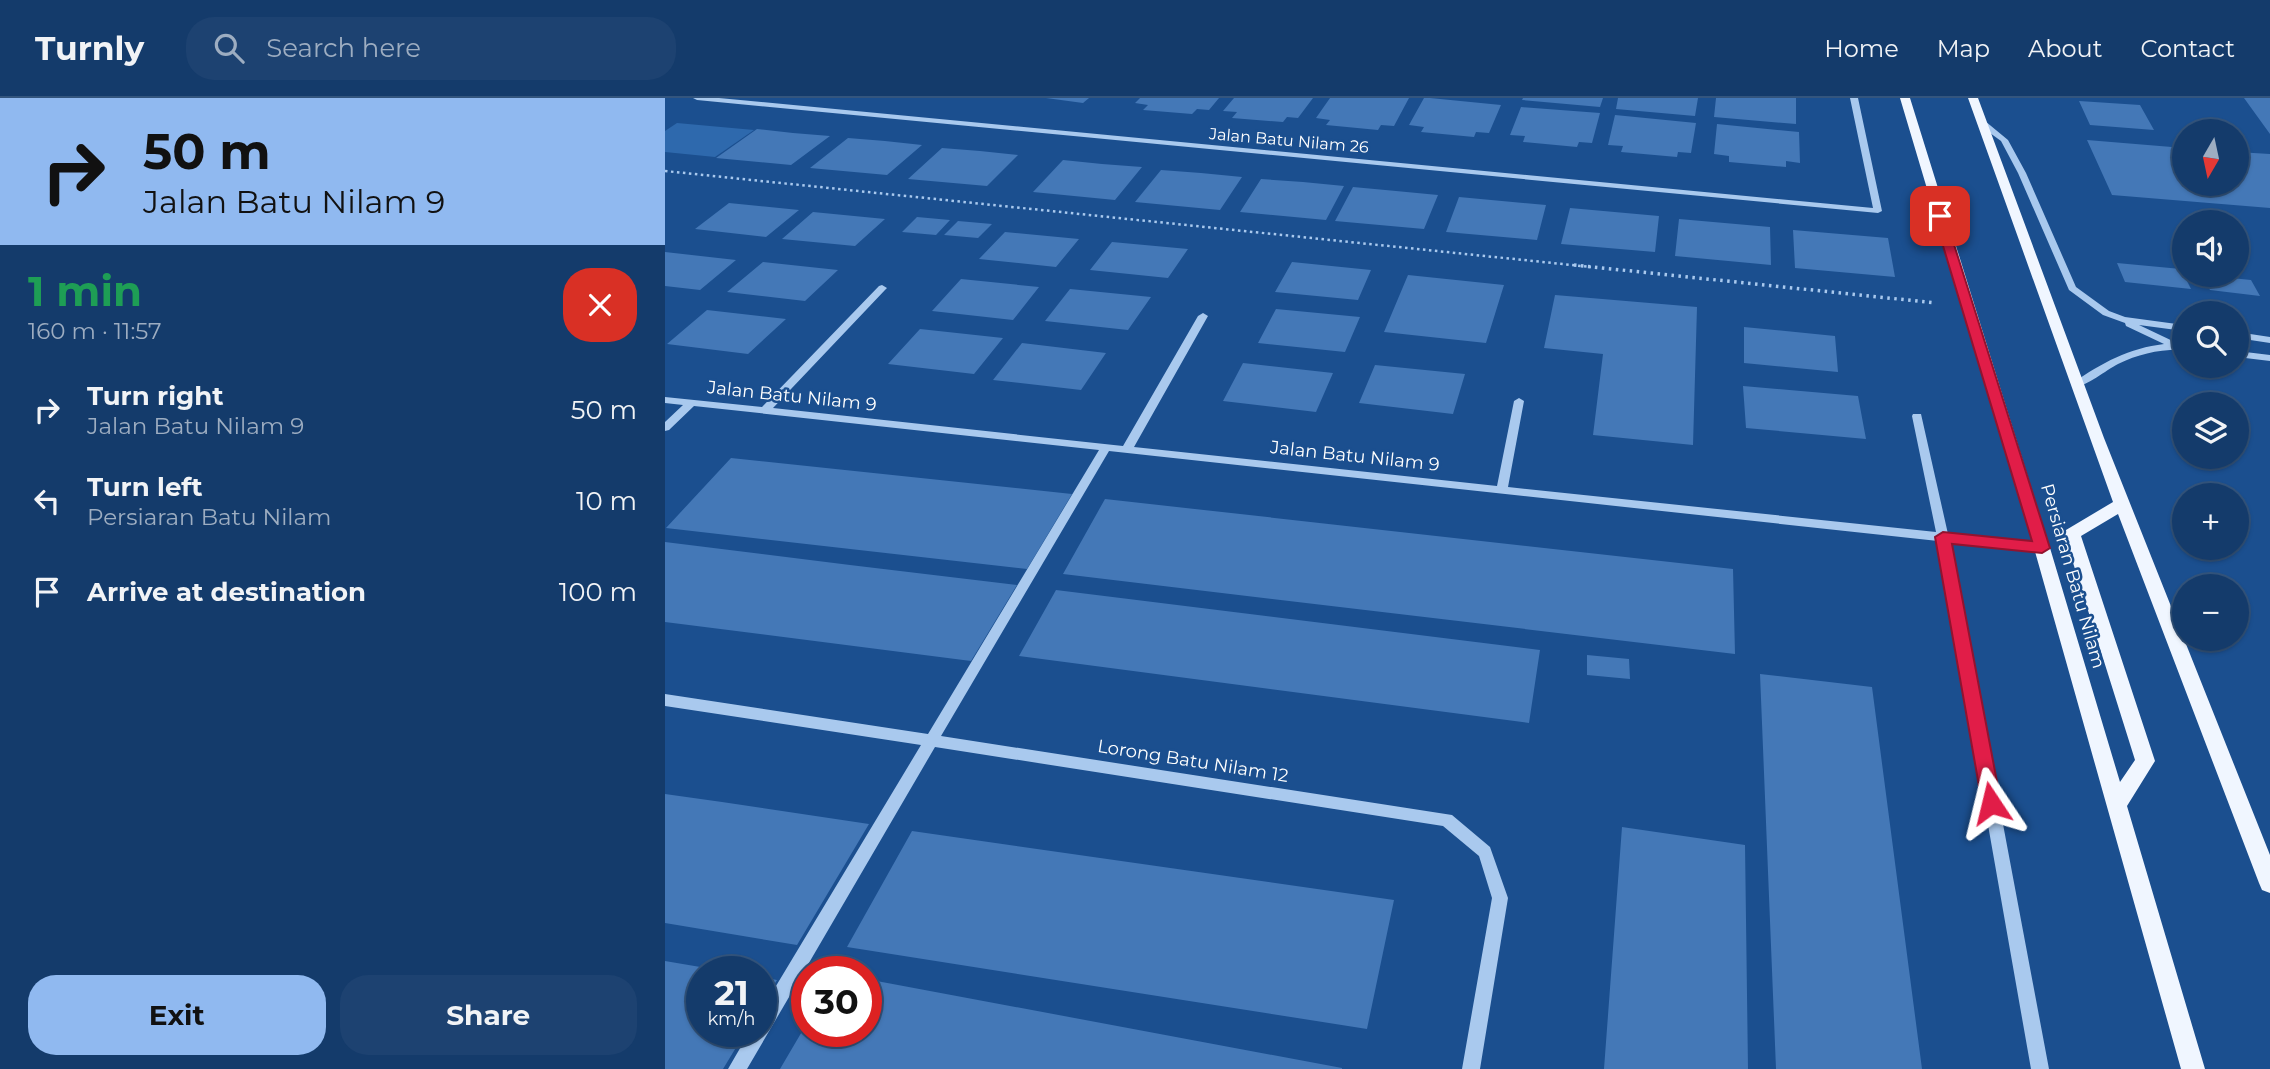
<!DOCTYPE html>
<meta charset="utf-8">
<style>
:root{--surface:#143b6b;--page:#1d4271;--text:#f1f3f6;--muted:#9dadc1;--line:#33557e;--accent:#90b9f0}
body{margin:0;font-family:Montserrat,sans-serif;background:var(--page);color:var(--text);height:100vh;display:flex;flex-direction:column;font-size:26px;white-space:nowrap}
*{box-sizing:border-box;margin:0}
p{font-size:23px;color:var(--muted)}
.icon{flex:none;width:38px;height:38px;fill:none;stroke:currentColor;stroke-width:2;stroke-linecap:round;stroke-linejoin:round}
.map{position:relative;flex:1;overflow:hidden}
.side{display:flex;flex-direction:column;background:var(--surface);width:665px}
.side>*{flex:none}
.banner{background:#90b9f0;color:#111;overflow:hidden}
.needle{width:46px;rotate:189deg}
.tools{position:absolute;left:1507px;top:21px;display:grid;gap:14px}
.tools a{display:grid;place-items:center;width:77px;height:77px;border-radius:50%;background:var(--surface);box-shadow:0 2px 5px #0004,0 0 0 2px var(--line);font-size:35px}
.speed{position:absolute;left:21px;top:858px;display:flex;gap:14px;font-size:35px;font-weight:700;text-align:center}
.speed>*{display:grid;place-content:center;width:91px;height:91px;border-radius:50%;background:var(--surface);box-shadow:0 2px 5px #0004,0 0 0 2px var(--line);line-height:1}
.speed small{font-size:18px;font-weight:400}
.speed .limit{border:10px solid #d22;background:#fff;color:#111}
.pin{position:absolute;display:grid;place-items:center;width:60px;height:60px;color:#fff;margin:-30px;border-radius:14px;box-shadow:0 4px 10px #0006}
.me{position:absolute;width:77px;margin:-38px;rotate:350deg;stroke-linejoin:round;filter:drop-shadow(0 0 5px #0008)}
.turn{display:flex;align-items:center;gap:24px;height:147px;padding:0 28px;font-size:32px}
.turn .icon{width:91px;height:91px;stroke-width:2.5}
.turn b{display:block;font-size:49px;line-height:60px}
.round{display:grid;place-items:center;flex:none;width:74px;height:74px;border-radius:28px;background:var(--page)}
.summary{display:flex;align-items:center;justify-content:space-between;height:119px;padding:0 28px}
h1{font-size:42px;font-weight:700;line-height:52px;color:#1e9e55}
.action{display:flex;gap:14px;margin-top:auto;padding:14px 28px}
.action a{flex:1;height:80px;border-radius:28px;background:var(--accent);color:#111;font-size:28px;font-weight:700;line-height:80px;text-align:center}
.action a+a{background:var(--page);color:var(--text)}
ul{padding:0;list-style:none}
li{display:flex;align-items:center;gap:21px;height:91px;padding:0 28px}
li div{flex:1}
li b{display:block;font-size:26px}
li em{font-style:normal}
header{display:flex;align-items:center;gap:42px;box-sizing:border-box;height:98px;padding:0 35px;background:var(--surface);border-bottom:2px solid var(--line)}
header strong{font-size:33px}
nav{display:flex;gap:38px;margin-inline-start:auto;font-size:24px}
.search{width:490px;height:63px;background:var(--page);display:flex;align-items:center;gap:18px;box-sizing:border-box;padding:0 24px;border-radius:28px;color:var(--muted);font-size:26px}
main{display:flex;flex:1;min-height:0}
.map>svg:first-child{display:block}
.green{fill:#2e69ad}
.building{fill:#4478b7}
.lines{fill:none;stroke-linecap:round;stroke-linejoin:round}
.path-far1{stroke:#a9c9ee;stroke-width:2.5;stroke-dasharray:2.5 3.5;stroke-linecap:butt}
.path{stroke:#a9c9ee;stroke-width:3.5;stroke-dasharray:2.5 4.5;stroke-linecap:butt}
.minor{fill:#a9c9ee;fill-rule:evenodd}
.major{fill:#f0f6ff;fill-rule:evenodd}
.route{fill:#e11d48;stroke:#92132f;stroke-width:2}
.labels{text-anchor:middle;stroke-width:5;stroke-linejoin:round;paint-order:stroke}
.far-street-label{font-size:16px;fill:#fff;stroke:#1b4f8f}
.street-label{font-size:18px;fill:#fff;stroke:#1b4f8f}
</style>
<header>
<strong>Turnly</strong>
<div class="search"><svg class="icon" aria-label="search" viewBox="0 0 24 24"><circle cx="10" cy="10" r="6"/><path d="M15 15l6 6"/></svg>Search here</div>
<nav><a>Home</a><a>Map</a><a>About</a><a>Contact</a></nav>
</header>
<main>
<section class="side">
<div class="banner">
<div class="turn"><svg class="icon" aria-label="right" viewBox="0 0 24 24"><path d="M7 20v-9h11M14 6l5 5-5 5"/></svg><div><b>50 m</b>Jalan Batu Nilam 9</div></div>
</div>
<div class="summary"><div><h1>1 min</h1><p>160 m · 11:57</p></div><a class="round" style="background:#d93025;color:#fff"><svg class="icon" aria-label="close" viewBox="0 0 24 24"><path d="M6 6l12 12M18 6L6 18"/></svg></a></div>
<ul>
<li><svg class="icon" aria-label="right" viewBox="0 0 24 24"><path d="M7 20v-9h11M14 6l5 5-5 5"/></svg><div><b>Turn right</b><p>Jalan Batu Nilam 9</p></div><em>50 m</em></li>
<li><svg class="icon" aria-label="left" viewBox="0 0 24 24"><path d="M17 20v-9H6M10 6l-5 5 5 5"/></svg><div><b>Turn left</b><p>Persiaran Batu Nilam</p></div><em>10 m</em></li>
<li><svg class="icon" aria-label="arrive" viewBox="0 0 24 24"><path d="M6 21V4h12l-3 4 3 4H6"/></svg><div><b>Arrive at destination</b></div><em>100 m</em></li>
</ul>
<div class="action"><a>Exit</a><a>Share</a></div>
</section>
<div class="map">
<svg width="1605" height="971" viewBox="0 0 1605 971">
<rect width="100%" height="100%" fill="#1b4f8f"/>
<!-- green -->
<path class="green" d="M12,25L89,32L50,59L0,54V33Z"/>
<!-- building -->
<path class="building" d="M381,0H424L418,5Z
M475,0H554L544,12L532,11L527,16L478,12L483,7L470,5Z
M569,0H648L633,20L622,19L618,24L567,20L572,14L558,13Z
M665,0H744L729,28L716,27L713,32L661,27L665,22L651,20Z
M759,0H765L836,7L824,35L811,34L809,39L756,34L759,29L744,27Z
M858,0H938L935,9L857,2Z
M953,0H1033L1030,18L951,11Z
M1051,0H1131V26L1049,19Z
M1579,0H1605V36Z
M1414,3L1475,7L1489,32L1425,27Z
M856,9L935,15L927,45L914,44L912,49L858,44L860,38L845,37Z
M950,17L1031,25L1026,55L1013,54L1012,59L956,54L958,48L943,47Z
M1052,26L1134,34L1135,65L1121,63V69L1064,64V58L1049,56Z
M92,31L128,35L165,38L126,67L51,60Z
M183,40L220,43L257,47L222,77L145,70Z
M1422,42L1519,50V86H1572V54L1605,56V110L1447,97Z
M277,50L315,53L353,57L322,88L243,81Z
M398,62L437,66L477,69L450,102L368,94Z
M496,72L536,75L577,79L555,112L470,104Z
M596,81L638,84L679,88L661,122L575,114Z
M688,89L731,93L773,97L759,131L670,123Z
M794,99L881,107L872,142L781,134Z
M64,105L134,112L101,139L30,131Z
M905,110L994,118L990,154L896,146Z
M148,114L220,121L190,148L117,141Z
M252,119L285,122L271,137L237,134Z
M1014,121L1105,129L1106,167L1010,158Z
M293,123L327,126L313,140L279,137Z
M1128,132L1223,140L1230,179L1130,170Z
M340,134L414,141L391,169L314,161Z
M447,144L523,151L503,180L425,172Z
M0,154L71,162L35,192L0,188Z
M98,164L173,172L140,203L62,194Z
M627,164L706,172L693,202L610,194Z
M1452,165L1516,171L1526,191L1460,184Z
M743,177L839,187L821,245L719,234Z
M1537,177L1586,182L1595,198L1545,192Z
M296,181L374,189L348,222L267,213Z
M405,191L486,199L463,232L380,223Z
M890,197L1032,209L1028,347L928,337L938,256L879,250Z
M611,211L695,219L680,254L593,245Z
M42,212L121,221L83,256L2,246Z
M1079,229L1170,238L1173,274L1079,265Z
M255,231L338,240L309,276L223,266Z
M357,245L441,255L416,292L328,282Z
M578,265L668,275L651,314L558,303Z
M710,267L800,276L788,316L694,305Z
M1078,288L1193,298L1201,341L1081,330Z
M66,360L407,396L362,471L1,430Z
M440,401L1068,471L1070,556L398,476Z
M0,444L185,467L352,487L306,563L0,524Z
M391,492L875,552L864,625L354,558Z
M922,557L964,561L965,581L922,577Z
M1095,576L1207,589L1257,971H1111Z
M0,696L57,704L204,726L132,847L0,825Z
M957,729L1080,747L1083,971H939Z
M247,733L729,802L702,931L182,849Z
M0,863L53,872L37,873V933H81L58,971H0Z
M96,879L112,882L96,908Z
M201,881L677,970V971H115L142,925V933H201Z"/>
<g class="lines">
<!-- path-far1 -->
<path class="path-far1" d="M0,73L926,169"/>
<!-- path -->
<path class="path" d="M909,167L1271,205"/>
<!-- minor -->
<path class="minor" d="M28,0H54L1208,110L1185,0H1193L1217,113L1213,115L32,2Z
M1314,23H1320L1343,42L1361,75L1411,189L1444,213L1460,219L1519,227V233L1474,227L1514,246H1519V252C1495,251 1474,256 1453,266C1441,272 1420,290 1408,289V285C1436,265 1465,250 1499,246L1461,228L1460,225L1438,217L1404,192L1353,75L1336,43L1314,27Z
M217,187L222,190L220,192L108,310L458,348L533,218L538,215L543,218L469,349L832,388L849,303L854,300L859,303L843,389L1271,434L1247,318L1248,316H1256L1283,436L1377,446L1383,450L1377,454L1285,444L1384,971H1366L1273,443L444,353L276,638L787,717L825,749L843,800L815,971H797L827,800L814,758L778,728L270,649L82,971H63L85,933H96V913L256,647L0,608V596L263,636L434,352L29,308L4,332L0,333V324L18,307L0,305V299L97,309L214,188Z
M1572,234L1605,239V245L1572,240Z
M1572,253L1605,257V263L1572,259Z"/>
<!-- major -->
<path class="major" d="M1235,0H1245L1385,450L1455,684L1470,662L1399,436L1401,432L1448,404L1303,0H1313L1439,340L1605,757V795L1597,792L1594,785L1453,416L1416,438L1490,663L1462,708L1540,971H1516L1369,450Z"/>
</g>
<!-- route -->
<path class="route" d="M1271,115L1280,118L1385,450L1377,455L1287,446L1336,705L1333,711L1326,713L1319,711L1317,705L1270,439L1278,434L1367,443L1269,118Z"/>
<g class="labels">
<!-- far-street labels -->
<g class="far-street-label">
<text transform="translate(624 42) rotate(5)" y="6">Jalan Batu Nilam 26</text>
</g>
<!-- street labels -->
<g class="street-label">
<text transform="translate(127 298) rotate(6)" y="6">Jalan Batu Nilam 9</text>
<text transform="translate(690 358) rotate(6)" y="6">Jalan Batu Nilam 9</text>
<text transform="translate(1408 478) rotate(74)" y="6">Persiaran Batu Nilam</text>
<text transform="translate(528 663) rotate(9)" y="6">Lorong Batu Nilam 12</text>
</g>
</g>
</svg>
<div class="tools">
<a><svg class="needle" viewBox="-14 -14 28 28"><path d="M0-13l5 13h-10z" fill="#e53935"/><path d="M0 13l5-13h-10z" fill="#9dadc1"/></svg></a>
<a><svg class="icon" aria-label="sound" viewBox="0 0 24 24"><path d="M4 9h4l5-4v14l-5-4H4zM17 9q2 3 0 6"/></svg></a>
<a><svg class="icon" aria-label="search" viewBox="0 0 24 24"><circle cx="10" cy="10" r="6"/><path d="M15 15l6 6"/></svg></a>
<a><svg class="icon" aria-label="layers" viewBox="0 0 24 24"><path d="M12 4l9 5-9 5-9-5zM3 14l9 5 9-5"/></svg></a>
<a>+</a>
<a>−</a>
</div>
<div class="speed"><div>21<small>km/h</small></div><div class="limit">30</div></div>
<div class="pin" style="left:1275px;top:118px;background:#d93025"><svg class="icon" aria-label="arrive" viewBox="0 0 24 24"><path d="M6 21V4h12l-3 4 3 4H6"/></svg></div>
<svg class="me" style="left:1326px;top:705px" viewBox="-20 -20 40 40"><path d="M0-17L14 15 0 8-14 15z" fill="#e11d48" stroke="#fff" stroke-width="4"/></svg>
</div>
</main>
